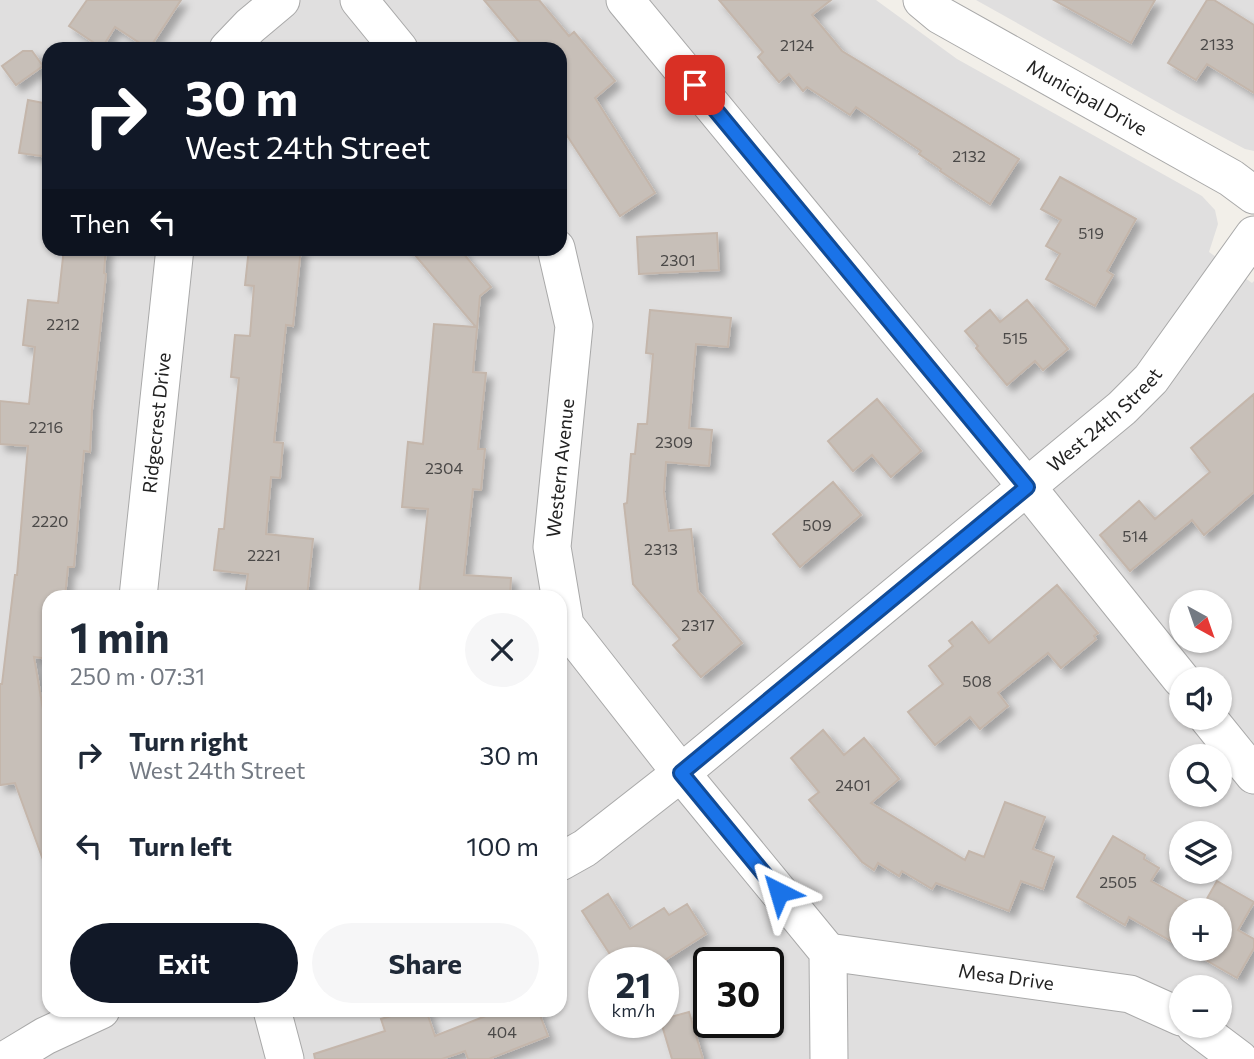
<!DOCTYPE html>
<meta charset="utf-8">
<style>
:root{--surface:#fff;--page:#f6f6f7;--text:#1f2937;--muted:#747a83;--accent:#111827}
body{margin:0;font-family:Commissioner,sans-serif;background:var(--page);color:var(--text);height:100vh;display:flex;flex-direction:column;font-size:26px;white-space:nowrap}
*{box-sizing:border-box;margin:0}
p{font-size:23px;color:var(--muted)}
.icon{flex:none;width:38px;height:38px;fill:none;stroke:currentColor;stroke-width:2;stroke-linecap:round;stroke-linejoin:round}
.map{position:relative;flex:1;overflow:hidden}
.details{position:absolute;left:42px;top:590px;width:525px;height:427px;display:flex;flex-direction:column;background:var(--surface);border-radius:21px;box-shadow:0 2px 5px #0004}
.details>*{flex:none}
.top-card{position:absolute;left:42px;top:42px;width:525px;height:214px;border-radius:21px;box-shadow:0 2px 5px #0004;background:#111827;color:#fff;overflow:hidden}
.needle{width:46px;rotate:140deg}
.fabs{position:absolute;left:1169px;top:590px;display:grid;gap:14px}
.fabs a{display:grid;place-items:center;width:63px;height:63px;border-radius:50%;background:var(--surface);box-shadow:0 2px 5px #0004;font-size:35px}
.speed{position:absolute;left:588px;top:947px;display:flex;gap:14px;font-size:35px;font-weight:700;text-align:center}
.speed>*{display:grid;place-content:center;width:91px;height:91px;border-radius:50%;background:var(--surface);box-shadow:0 2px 5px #0004;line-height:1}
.speed small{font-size:18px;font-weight:400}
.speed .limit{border:4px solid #111;border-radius:10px;background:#fff;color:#111}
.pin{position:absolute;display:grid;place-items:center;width:60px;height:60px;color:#fff;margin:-30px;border-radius:14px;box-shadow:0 4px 10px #0006}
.me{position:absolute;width:77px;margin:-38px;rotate:320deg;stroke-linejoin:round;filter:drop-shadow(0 0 5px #0008)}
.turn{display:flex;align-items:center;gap:24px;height:147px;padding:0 28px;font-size:32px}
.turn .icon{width:91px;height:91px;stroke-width:2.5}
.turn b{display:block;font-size:49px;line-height:60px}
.then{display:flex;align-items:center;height:66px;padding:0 28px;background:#0003;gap:14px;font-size:26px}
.round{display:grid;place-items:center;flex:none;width:74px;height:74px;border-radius:37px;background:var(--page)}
.head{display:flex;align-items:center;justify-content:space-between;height:119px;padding:0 28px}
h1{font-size:42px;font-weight:700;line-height:52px}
.primary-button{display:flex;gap:14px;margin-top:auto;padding:14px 28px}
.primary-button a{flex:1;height:80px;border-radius:42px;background:var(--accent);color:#fff;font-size:28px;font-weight:700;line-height:80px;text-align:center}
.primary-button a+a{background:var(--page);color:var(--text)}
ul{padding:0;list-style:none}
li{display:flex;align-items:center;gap:21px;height:91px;padding:0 28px}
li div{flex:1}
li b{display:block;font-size:26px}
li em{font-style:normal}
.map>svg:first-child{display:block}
.residential{fill:#e0dfdf;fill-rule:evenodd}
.building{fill:#c7bfb8;stroke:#c4b6ab;stroke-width:2;filter:url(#shadow)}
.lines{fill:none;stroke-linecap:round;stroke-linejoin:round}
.minor-casing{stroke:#a9a9a9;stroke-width:39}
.minor{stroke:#fff;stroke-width:37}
.route-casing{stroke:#114b97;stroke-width:18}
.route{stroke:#1a73e8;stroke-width:12}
.labels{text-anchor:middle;stroke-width:6;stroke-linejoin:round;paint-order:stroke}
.number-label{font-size:16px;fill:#4b4948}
.street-label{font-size:19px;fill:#222;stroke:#fff}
</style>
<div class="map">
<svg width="1254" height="1059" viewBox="0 0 1254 1059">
<defs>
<filter id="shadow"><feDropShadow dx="6" dy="6" stdDeviation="3.5" flood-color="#0004"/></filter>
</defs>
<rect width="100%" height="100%" fill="#f2efe9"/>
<!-- residential -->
<path class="residential" d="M0,0H876L957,59L1202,196L1215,210L1218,224L1209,252L1252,283L1254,281V1059H0ZM49,49H560V248H49ZM49,597H560V1010H49ZM1181,602H1220V640H1181ZM1181,679H1220V718H1181ZM1181,756H1220V794H1181ZM1181,833H1220V872H1181ZM1181,910H1220V948H1181ZM604,962H663V1022H604ZM709,962H768V1022H709ZM1181,987H1220V1026H1181Z
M976,0H1254V151L1245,149L1177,113Z"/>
<!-- building -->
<path class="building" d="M87,0H181L149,49L115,27L102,48L69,26Z
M484,0H539L569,36L574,32L615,81L595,98L655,193L620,216L560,125V49H525Z
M719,0H831L812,15L842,51L1019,159L990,204L940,171L941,169L919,154L921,151L856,107L850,115L807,87L803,91L789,74L779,82L758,57L763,52Z
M1054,0H1155L1131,43Z
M1207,0H1214L1254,25V93L1207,64L1196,80L1168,63Z
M23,51H32L43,66L16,85L2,66Z
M28,100L49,104V157L19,153Z
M1060,177L1136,219L1107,271L1113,275L1095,306L1046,279L1060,254L1046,246L1061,220L1041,209Z
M717,233L719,270L639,274L637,237Z
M64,248H106L104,273L106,274L92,410L90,452L84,451L74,567H68L65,597H49V659L34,657L45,721L49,720V868H46L15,783L0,785V684H2L15,575H17L28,446L0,444V401L29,404L35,347L23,345L28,300L58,303Z
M249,248H301L293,326L286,325L274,442L283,443L280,478L271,477L266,534L313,539L307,597H245L248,574L214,570L219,529H224L239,378L231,377L235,335L250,336L254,286L245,285Z
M409,248H459L491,287L480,296L473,372L486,373L478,449H485L481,490L473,489L464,575L511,578L510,597H419L428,509L402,507L408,442L423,444L434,324L476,327Z
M1027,300L1068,349L1043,370L1035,361L1007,385L976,348L978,346L965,331L990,310L1000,322Z
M650,310L731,318L728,347L696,344L689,428L712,430L709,466L666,462L664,492L669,531L691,529L698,591L742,643L701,677L673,645L680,639L633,584L624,504L627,503L631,454H635L638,424H647L653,354L646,353Z
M1254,394V492L1204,535L1192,520L1130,571L1100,535L1139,501L1155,519L1210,472L1191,448Z
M877,399L921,451L891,477L872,455L853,471L828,441Z
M833,482L861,515L800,567L773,534Z
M1057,585L1098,633L1094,636L1096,639L1061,668L1048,653L998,693L1008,706L980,729L970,717L935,745L908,712L943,684L929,666L953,646L949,641L972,622L989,643Z
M823,730L844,755L864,738L899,779L871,803L965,860L969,851L984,857L1005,802L1045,817L1033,849L1054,857L1043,889L1021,881L1009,911L936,883L932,889L902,871L899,876L878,863L874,870L862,862L809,800L819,792L791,758Z
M1113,836L1145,855L1144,859L1159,868L1151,881L1201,909L1217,881L1254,902L1238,930L1254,939V948L1237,978L1185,948H1220V910H1181V947L1129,917L1125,925L1077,897Z
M608,894L630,929L664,908L669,915L687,904L706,934L662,962H615L582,911Z
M411,1010H426L435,1036L501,1010H538L548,1036L489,1059H468L465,1051L442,1059H315L314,1054L385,1031L381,1019Z
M689,1012L703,1059H672L661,1022L663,1019Z"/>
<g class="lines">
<!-- minor casing -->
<g class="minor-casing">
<g id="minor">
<path d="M359,0L399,49"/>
<path d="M625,0L1027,487L1181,679"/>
<path id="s1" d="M922,0L940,15L1231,178L1254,195"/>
<path d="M228,49L250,26L281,0"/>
<path d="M556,248L574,326L552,547L565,625L681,773L828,952L829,1059"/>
<path id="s2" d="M138,597L175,248"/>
<path d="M1208,718L1254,775"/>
<path id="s3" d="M560,862L585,848L681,773L1122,408L1151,379L1254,235"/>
<path id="s4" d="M828,952L1130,994L1181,1017"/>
<path d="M272,1010L285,1059"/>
<path d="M1195,1026L1239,1059"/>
<path d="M7,1059L45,1036L101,1010"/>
</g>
</g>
<!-- minor -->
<use href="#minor" class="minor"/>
</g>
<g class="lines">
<!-- route casing -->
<g class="route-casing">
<path id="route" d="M695,85L1027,487L681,773L779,892"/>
</g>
<!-- route -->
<use href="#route" class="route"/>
</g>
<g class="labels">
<!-- number labels -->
<g class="number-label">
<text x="1217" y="50">2133</text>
<text x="797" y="51">2124</text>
<text x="969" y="162">2132</text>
<text x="1091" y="239">519</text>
<text x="678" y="266">2301</text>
<text x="63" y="330">2212</text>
<text x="1015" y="344">515</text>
<text x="46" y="433">2216</text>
<text x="674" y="448">2309</text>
<text x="444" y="474">2304</text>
<text x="50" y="527">2220</text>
<text x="817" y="531">509</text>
<text x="1135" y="542">514</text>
<text x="661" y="555">2313</text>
<text x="264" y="561">2221</text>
<text x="698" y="631">2317</text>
<text x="977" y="687">508</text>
<text x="853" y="791">2401</text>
<text x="1118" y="888">2505</text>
<text x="502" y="1038">404</text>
</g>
<!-- street labels -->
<g class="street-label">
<text dy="7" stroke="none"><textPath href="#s1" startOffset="192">Municipal Drive</textPath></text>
<text dy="7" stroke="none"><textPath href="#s3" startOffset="702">West 24th Street</textPath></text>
<text dy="7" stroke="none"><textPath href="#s2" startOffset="175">Ridgecrest Drive</textPath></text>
<text transform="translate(560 468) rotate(-84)" y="7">Western Avenue</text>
<text dy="7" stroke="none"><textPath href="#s4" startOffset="180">Mesa Drive</textPath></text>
</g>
</g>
</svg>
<div class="fabs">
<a><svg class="needle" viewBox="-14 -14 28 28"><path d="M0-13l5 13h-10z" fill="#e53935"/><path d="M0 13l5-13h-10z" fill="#747a83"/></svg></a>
<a><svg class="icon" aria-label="sound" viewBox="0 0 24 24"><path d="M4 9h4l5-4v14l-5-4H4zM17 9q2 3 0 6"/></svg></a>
<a><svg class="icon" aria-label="search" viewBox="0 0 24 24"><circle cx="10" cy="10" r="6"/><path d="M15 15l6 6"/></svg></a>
<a><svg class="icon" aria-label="layers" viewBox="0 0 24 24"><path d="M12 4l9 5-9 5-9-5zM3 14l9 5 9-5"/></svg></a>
<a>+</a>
<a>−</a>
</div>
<div class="speed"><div>21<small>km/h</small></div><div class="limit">30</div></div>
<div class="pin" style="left:695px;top:85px;background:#d93025"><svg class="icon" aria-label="arrive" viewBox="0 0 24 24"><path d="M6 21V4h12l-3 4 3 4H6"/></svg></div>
<svg class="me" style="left:779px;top:892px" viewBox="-20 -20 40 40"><path d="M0-17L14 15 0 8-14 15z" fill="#1a73e8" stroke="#fff" stroke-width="4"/></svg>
<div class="top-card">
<div class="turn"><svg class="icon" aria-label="right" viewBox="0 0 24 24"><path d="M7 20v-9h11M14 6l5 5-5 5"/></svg><div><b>30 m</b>West 24th Street</div></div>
<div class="then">Then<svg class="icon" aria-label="left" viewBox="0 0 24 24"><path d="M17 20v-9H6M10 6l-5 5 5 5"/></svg></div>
</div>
<section class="details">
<div class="head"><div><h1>1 min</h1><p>250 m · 07:31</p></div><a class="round"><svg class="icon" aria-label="close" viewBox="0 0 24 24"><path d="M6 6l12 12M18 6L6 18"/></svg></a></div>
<ul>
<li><svg class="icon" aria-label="right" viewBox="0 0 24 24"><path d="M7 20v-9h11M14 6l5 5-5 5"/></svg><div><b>Turn right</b><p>West 24th Street</p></div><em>30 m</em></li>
<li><svg class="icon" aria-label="left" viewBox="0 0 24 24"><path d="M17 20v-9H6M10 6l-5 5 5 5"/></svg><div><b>Turn left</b></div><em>100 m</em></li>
</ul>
<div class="primary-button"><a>Exit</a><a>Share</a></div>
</section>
</div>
